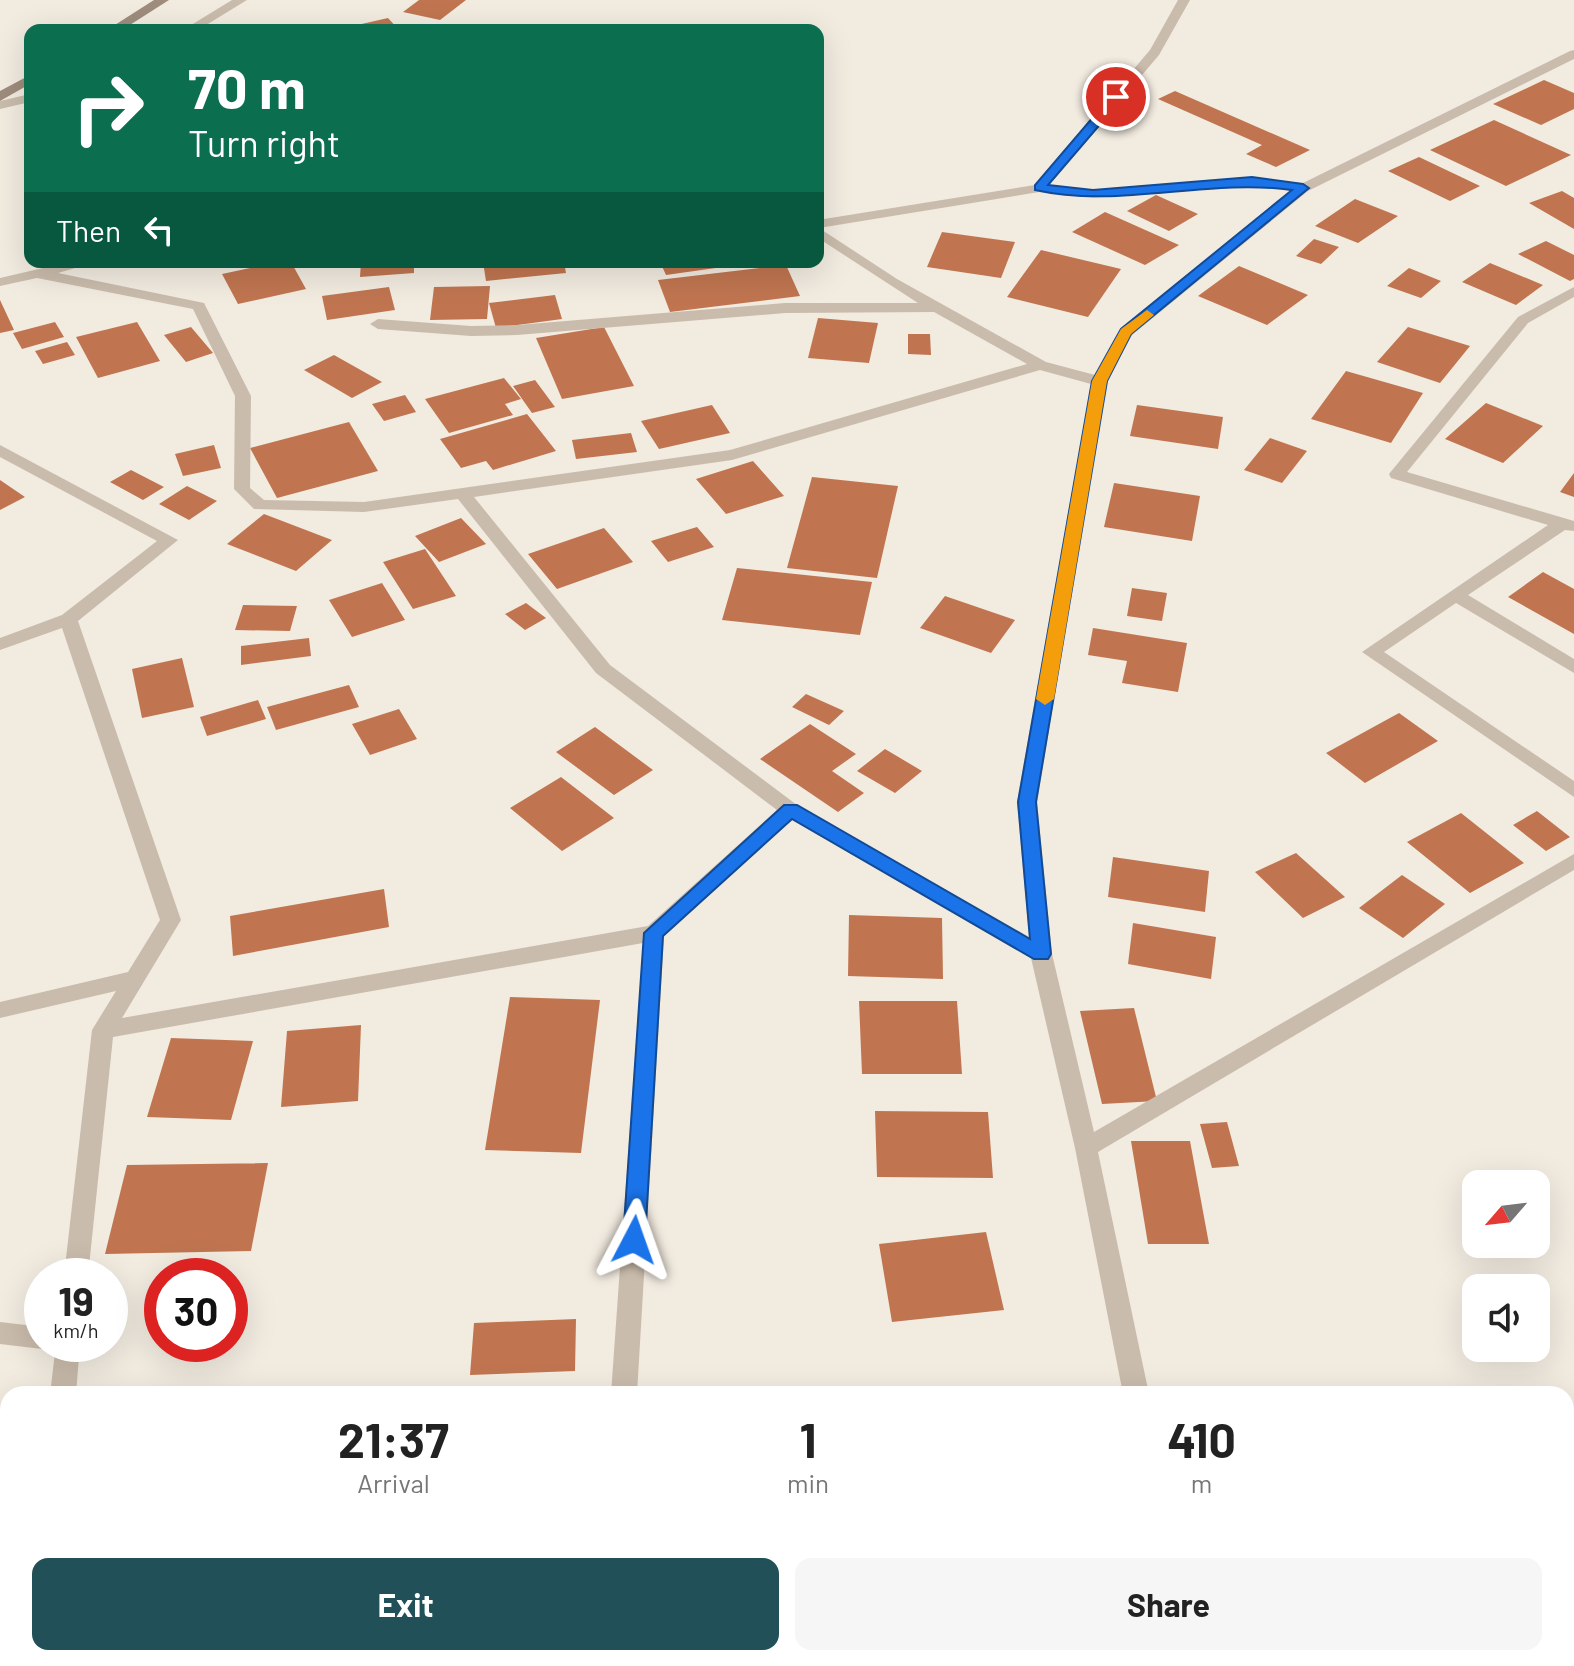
<!DOCTYPE html>
<style>
:root{--surface:#fff;--page:#f6f6f6;--text:#222;--muted:#767676;--accent:#225058}
body{margin:0;font-family:Barlow,sans-serif;background:var(--page);color:var(--text);height:100vh;display:flex;flex-direction:column;font-size:30px;white-space:nowrap}
*{box-sizing:border-box;margin:0}
p{font-size:26px;color:var(--muted)}
.icon{flex:none;width:44px;height:44px;fill:none;stroke:currentColor;stroke-width:2;stroke-linecap:round;stroke-linejoin:round}
.map{position:relative;flex:1;overflow:hidden}
.side{position:absolute;left:0px;top:1386px;width:1574px;height:280px;display:flex;flex-direction:column;background:var(--surface);border-radius:24px 24px 0 0;box-shadow:0 8px 32px #0002}
.side>*{flex:none}
.hud{position:absolute;left:24px;top:24px;width:800px;height:244px;border-radius:16px;box-shadow:0 8px 32px #0002;background:#0b6e4f;color:#fff;overflow:hidden}
.needle{width:52px;rotate:242deg}
.tools{position:absolute;left:1462px;top:1170px;display:grid;gap:16px}
.tools a{display:grid;place-items:center;width:88px;height:88px;border-radius:16px;background:var(--surface);box-shadow:0 8px 32px #0002;font-size:40px}
.speed{position:absolute;left:24px;top:1258px;display:flex;gap:16px;font-size:40px;font-weight:700;text-align:center}
.speed>*{display:grid;place-content:center;width:104px;height:104px;border-radius:50%;background:var(--surface);box-shadow:0 8px 32px #0002;line-height:1}
.speed small{font-size:20px;font-weight:400}
.speed .limit{border:12px solid #d22;background:#fff;color:#111}
.pin{position:absolute;display:grid;place-items:center;width:68px;height:68px;color:#fff;margin:-34px;border:4px solid #fff;border-radius:50%;box-shadow:0 2px 8px #0007}
.me{position:absolute;width:88px;margin:-44px;rotate:4deg;stroke-linejoin:round;filter:drop-shadow(0 0 6px #0008)}
.turn{display:flex;align-items:center;gap:28px;height:168px;padding:0 32px;font-size:36px}
.turn .icon{width:104px;height:104px;stroke-width:2.5}
.turn b{display:block;font-size:56px;line-height:68px}
.then{display:flex;align-items:center;height:76px;padding:0 32px;background:#0003;gap:16px;font-size:30px}
.eta{display:flex;justify-content:space-evenly;align-items:center;height:136px;text-align:center}
.eta b{font-size:48px;font-weight:700;line-height:56px}
.action{display:flex;gap:16px;margin-top:auto;padding:16px 32px}
.action a{flex:1;height:92px;border-radius:16px;background:var(--accent);color:#fff;font-size:32px;font-weight:700;line-height:92px;text-align:center}
.action a+a{background:var(--page);color:var(--text)}
.map>svg:first-child{display:block}
.building{fill:#c07550}
.lines{fill:none;stroke-linecap:round;stroke-linejoin:round}
.minor{fill:#cabcac;fill-rule:evenodd}
.tertiary{fill:#cabcac;fill-rule:evenodd}
.secondary{fill:#9e8c7d;fill-rule:evenodd}
.primary{fill:#79695c;fill-rule:evenodd}
.route{fill:#1a73e8;stroke:#114b97;stroke-width:2}
.slow{fill:#f59e0b}
</style>
<div class="map">
<svg width="1574" height="1666" viewBox="0 0 1574 1666">
<rect width="100%" height="100%" fill="#f2ebe0"/>
<!-- building -->
<path class="building" d="M419,0H466L440,20L403,12Z
M388,18L399,30L344,28Z
M1544,80L1574,93V109L1541,125L1493,104Z
M1175,91L1310,150L1276,167L1246,154L1262,145L1158,99Z
M1494,120L1571,155L1506,186L1430,150Z
M1419,157L1480,186L1450,201L1388,171Z
M1562,191L1574,198V229L1529,203Z
M1156,195L1198,214L1169,231L1127,211Z
M1355,199L1398,216L1358,243L1315,226Z
M1105,212L1179,245L1145,265L1072,232Z
M942,232L1015,242L1001,278L927,267Z
M1314,239L1339,247L1321,264L1296,256Z
M1546,241L1574,255V279L1570,281L1518,254Z
M1041,250L1121,269L1088,317L1007,297Z
M278,262H291L306,289L238,304L222,274Z
M361,262H414V273L360,277Z
M483,262H564L566,273L486,281Z
M660,262H728L730,266L666,275Z
M1490,263L1543,285L1516,305L1462,282Z
M786,265L800,296L670,312L658,280Z
M1239,266L1308,295L1267,325L1198,296Z
M1409,268L1441,281L1421,298L1387,286Z
M490,286L487,319L430,320L434,287Z
M389,287L395,310L327,320L322,296Z
M555,295L562,319L496,328L489,303Z
M0,300L14,330L0,333Z
M818,318L878,323L869,363L808,358Z
M55,322L64,337L22,349L13,333Z
M137,322L160,361L98,378L76,337Z
M191,327L213,353L186,362L164,335Z
M604,327L634,386L562,399L536,338Z
M1408,327L1470,346L1440,383L1377,362Z
M908,334H930L931,355L908,354Z
M67,342L75,355L43,364L35,351Z
M334,355L382,382L352,398L304,370Z
M1346,371L1423,393L1391,443L1311,419Z
M504,378L521,399L505,404L513,415L449,433L425,399Z
M535,380L555,407L532,413L513,386Z
M405,395L416,412L384,421L372,404Z
M1486,403L1543,426L1503,463L1445,439Z
M712,405L730,433L659,449L641,421Z
M1137,405L1223,417L1218,449L1130,436Z
M527,414L556,451L493,470L486,461L461,468L440,439Z
M349,422L378,471L277,498L250,448Z
M631,433L637,452L576,459L572,440Z
M1270,438L1307,451L1282,483L1244,470Z
M214,445L221,468L183,476L175,454Z
M753,461L784,496L726,514L696,479Z
M131,470L164,487L143,500L110,482Z
M1574,473V497L1560,492Z
M812,477L898,486L877,578L787,568Z
M0,480L25,497L0,510Z
M1114,483L1200,496L1192,541L1104,527Z
M187,486L217,501L189,520L159,504Z
M264,514L332,540L296,571L227,544Z
M461,518L486,544L439,562L415,536Z
M697,527L714,547L668,562L651,541Z
M604,528L633,562L557,589L528,554Z
M425,549L456,596L413,609L383,562Z
M737,568L872,582L860,635L722,620Z
M1543,572L1574,589V634L1508,597Z
M382,583L405,620L352,637L329,600Z
M1132,588L1167,593L1162,621L1127,616Z
M945,596L1015,620L991,653L920,628Z
M526,603L546,618L525,630L505,614Z
M243,605L297,606L290,631L235,630Z
M1093,628L1187,643L1178,692L1122,683L1127,661L1088,655Z
M309,638L311,656L241,665V646Z
M182,658L194,707L142,718L132,669Z
M349,685L359,707L276,730L267,707Z
M806,694L844,711L829,725L792,707Z
M258,700L266,719L207,736L200,717Z
M399,709L417,739L370,755L352,724Z
M1399,713L1438,741L1365,783L1326,753Z
M810,724L856,754L832,771L864,793L838,812L760,759Z
M595,727L653,770L614,795L556,752Z
M885,749L922,771L895,793L857,771Z
M561,777L614,818L562,851L510,808Z
M1537,811L1570,837L1546,851L1513,825Z
M1461,813L1524,863L1470,893L1407,842Z
M1296,853L1345,897L1303,918L1255,872Z
M1113,857L1209,871L1205,912L1108,897Z
M1402,875L1445,904L1403,938L1359,908Z
M384,889L389,927L233,956L230,916Z
M849,915L942,918L943,979L848,976Z
M1133,923L1216,937L1211,979L1128,964Z
M510,997L600,1000L581,1153L485,1150Z
M859,1001H957L962,1074H862Z
M1134,1008L1157,1101L1102,1104L1080,1011Z
M361,1025L358,1101L281,1107L287,1031Z
M171,1038L253,1041L231,1120L147,1117Z
M875,1111L988,1112L993,1178L877,1177Z
M1227,1122L1239,1166L1212,1168L1200,1124Z
M1131,1141H1190L1209,1244H1148Z
M268,1163L251,1251L105,1254L127,1165Z
M986,1232L1004,1310L892,1322L879,1244Z
M576,1319L575,1371L470,1375L474,1323Z"/>
<g class="lines">
<!-- minor -->
<path class="minor" d="M232,0H247L198,30H183Z
M1178,0H1190L1159,55L1049,185L1093,190L1252,177L1301,184L1570,51L1574,50V59L1308,191L1132,335L1107,381L1037,802L1052,954L1094,1132L1574,854V870L1098,1152L1149,1394H1123L1075,1148L1031,958L792,820L664,936L637,1394H611L643,943L113,1037L88,1276H64L92,1030L116,991L0,1018V1002L128,972L160,920L62,628L0,650V638L62,615L157,541L0,457V445L178,540L78,621L181,920L122,1018L648,926L777,810L596,673L458,499L364,512L254,509L234,489L235,396L193,309L37,278L0,286V278L69,262H96L58,273L204,303L251,396L250,488L264,500L364,502L730,450L1027,364L934,312L785,313L517,335L471,336L378,329L370,324L378,319L471,326L517,325L785,303H918L818,238V220L1035,185L1150,50ZM1252,185L1291,191L1121,329L1095,375L1046,362L897,279L819,228L1039,192L1093,198ZM1040,370L1091,384L1017,802L1029,937L797,805L610,665L474,497L732,460Z
M30,94V102L0,109V101Z
M1574,287V297L1528,323L1407,472L1574,521V531L1565,530L1468,595L1574,659V673L1456,603L1384,652L1574,781V797L1362,652L1548,525L1391,478L1389,474L1518,317Z
M0,1322L42,1327V1344H52L42,1349L0,1344Z
M56,1344H80L76,1394H50Z"/>
<!-- tertiary -->
<path class="tertiary" d="M1186,1658H1214L1216,1666H1188Z"/>
<!-- secondary -->
<path class="secondary" d="M154,0H169L122,30H107Z
M30,75V84L0,101V91Z"/>
<!-- primary -->
<path class="primary" d="M0,1494H8V1518H0Z
M1566,1535L1574,1536V1562L1566,1561Z
M0,1592H8V1618H0Z
M1566,1642L1574,1643V1666H1557L1553,1658H1566Z"/>
</g>
<!-- route -->
<path class="route" d="M1116,94L1122,97L1121,100L1048,185L1093,190L1252,177L1303,184L1309,188L1131,334L1107,381L1036,802L1051,954L1048,959H1034L792,819L663,936L645,1240L641,1247L634,1250L626,1247L623,1240L644,933L784,805H797L1030,939L1018,802L1092,381L1121,329L1292,190C1206,178 1120,209 1035,190V185L1112,95Z"/>
<!-- slow -->
<path class="slow" d="M1147,310L1154,315L1131,334L1107,381L1054,699L1045,705L1036,699L1092,381L1121,329Z"/>
</svg>
<div class="tools">
<a><svg class="needle" viewBox="-14 -14 28 28"><path d="M0-13l5 13h-10z" fill="#e53935"/><path d="M0 13l5-13h-10z" fill="#767676"/></svg></a>
<a><svg class="icon" aria-label="sound" viewBox="0 0 24 24"><path d="M4 9h4l5-4v14l-5-4H4zM17 9q2 3 0 6"/></svg></a>
</div>
<div class="speed"><div>19<small>km/h</small></div><div class="limit">30</div></div>
<div class="pin" style="left:1116px;top:97px;background:#d93025"><svg class="icon" aria-label="arrive" viewBox="0 0 24 24"><path d="M6 21V4h12l-3 4 3 4H6"/></svg></div>
<svg class="me" style="left:634px;top:1240px" viewBox="-20 -20 40 40"><path d="M0-17L14 15 0 8-14 15z" fill="#1a73e8" stroke="#fff" stroke-width="4"/></svg>
<div class="hud">
<div class="turn"><svg class="icon" aria-label="right" viewBox="0 0 24 24"><path d="M7 20v-9h11M14 6l5 5-5 5"/></svg><div><b>70 m</b>Turn right</div></div>
<div class="then">Then<svg class="icon" aria-label="left" viewBox="0 0 24 24"><path d="M17 20v-9H6M10 6l-5 5 5 5"/></svg></div>
</div>
<section class="side">
<div class="eta">
<div><b>21:37</b><p>Arrival</p></div>
<div><b>1</b><p>min</p></div>
<div><b>410</b><p>m</p></div>
</div>
<div class="action"><a>Exit</a><a>Share</a></div>
</section>
</div>
